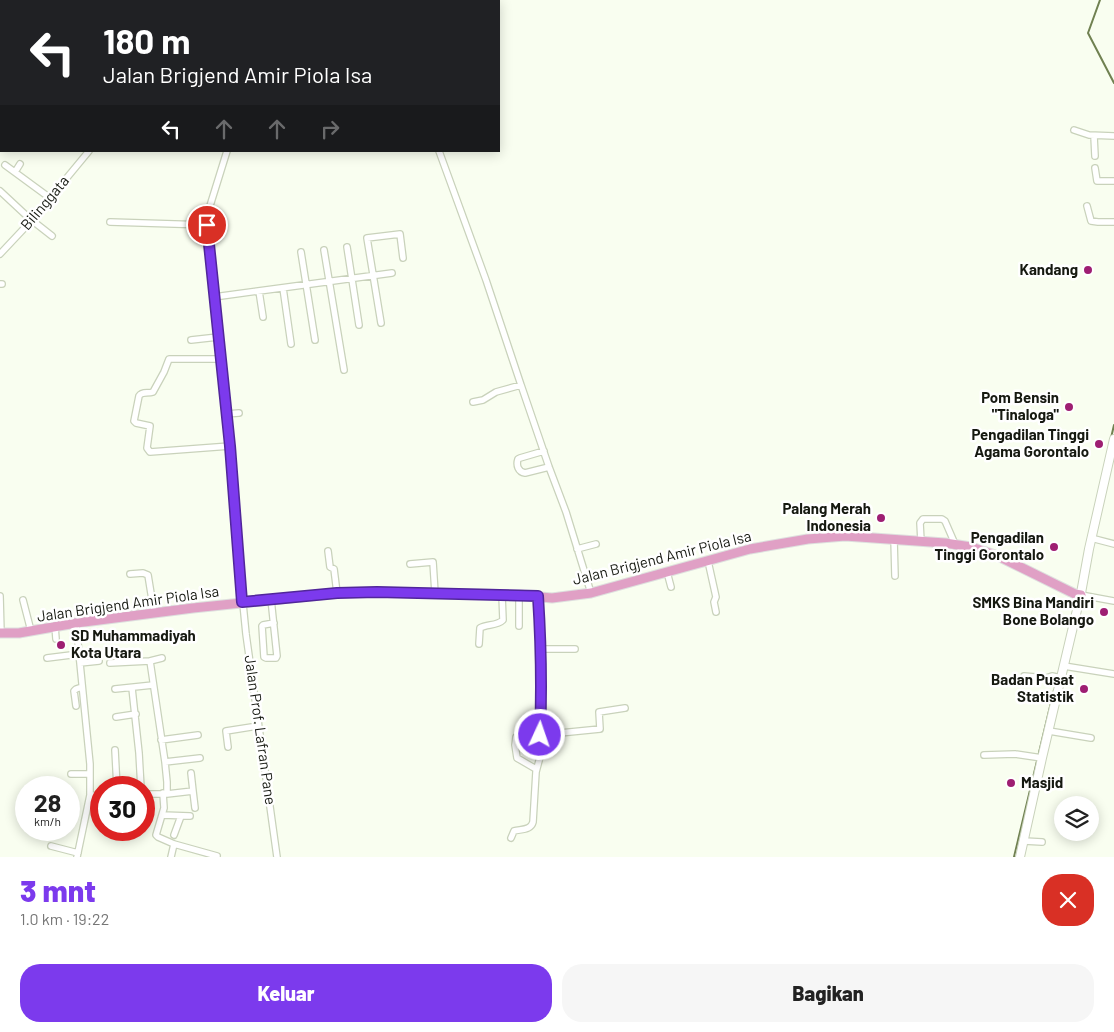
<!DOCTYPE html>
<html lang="id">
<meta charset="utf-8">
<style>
:root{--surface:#fff;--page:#f6f6f6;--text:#222;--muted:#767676;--accent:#7c3aed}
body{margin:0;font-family:Barlow,sans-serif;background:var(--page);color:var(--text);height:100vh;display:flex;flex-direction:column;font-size:19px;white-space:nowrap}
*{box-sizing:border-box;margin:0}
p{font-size:16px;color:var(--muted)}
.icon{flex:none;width:28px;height:28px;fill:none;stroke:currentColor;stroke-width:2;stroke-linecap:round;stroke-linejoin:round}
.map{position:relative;height:857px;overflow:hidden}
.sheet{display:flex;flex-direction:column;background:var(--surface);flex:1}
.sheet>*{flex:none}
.banner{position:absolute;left:0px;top:0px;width:500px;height:152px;box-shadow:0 2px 12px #0003;background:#202124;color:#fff;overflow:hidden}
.tools{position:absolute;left:1054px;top:796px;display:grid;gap:10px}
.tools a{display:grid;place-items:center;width:45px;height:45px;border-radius:50%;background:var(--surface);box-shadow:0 2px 12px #0003;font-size:25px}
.speed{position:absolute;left:15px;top:776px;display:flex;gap:10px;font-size:25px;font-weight:700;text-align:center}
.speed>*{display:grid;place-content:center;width:65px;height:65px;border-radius:50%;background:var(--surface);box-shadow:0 2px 12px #0003;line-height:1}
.speed small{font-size:12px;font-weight:400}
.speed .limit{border:8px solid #d22;background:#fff;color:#111}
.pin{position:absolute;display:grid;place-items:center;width:42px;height:42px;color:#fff;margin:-21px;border:2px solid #fff;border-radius:50%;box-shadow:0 1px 5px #0007}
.me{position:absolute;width:55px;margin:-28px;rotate:3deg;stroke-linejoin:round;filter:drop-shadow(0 0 4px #0008)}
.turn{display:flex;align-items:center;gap:18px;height:105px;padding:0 20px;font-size:22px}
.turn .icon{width:65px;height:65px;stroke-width:2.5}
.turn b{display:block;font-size:35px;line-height:42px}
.lanes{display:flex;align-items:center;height:48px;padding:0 20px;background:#0003;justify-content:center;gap:25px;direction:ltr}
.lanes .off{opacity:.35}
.round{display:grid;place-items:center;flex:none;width:52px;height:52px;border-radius:20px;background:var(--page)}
.overview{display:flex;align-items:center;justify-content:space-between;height:85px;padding:0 20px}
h1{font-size:30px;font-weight:800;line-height:38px;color:var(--accent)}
.cta{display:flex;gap:10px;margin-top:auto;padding:10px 20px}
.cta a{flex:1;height:58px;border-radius:20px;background:var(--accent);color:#fff;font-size:20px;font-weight:800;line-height:58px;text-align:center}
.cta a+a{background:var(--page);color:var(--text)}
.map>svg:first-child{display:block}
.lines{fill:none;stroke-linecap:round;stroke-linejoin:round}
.stream{stroke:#708151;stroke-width:2}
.minor-casing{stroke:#c9d2bb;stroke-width:8}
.tertiary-casing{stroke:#c9d2bb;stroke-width:10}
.primary-casing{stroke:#dedfde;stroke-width:11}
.minor{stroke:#fff;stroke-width:5.5}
.tertiary{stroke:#fff;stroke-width:8}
.primary{stroke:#e0a0c5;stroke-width:9}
.route-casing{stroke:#51269a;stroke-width:12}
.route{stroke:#7c3aed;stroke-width:9}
.poi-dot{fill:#9e1e72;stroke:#fff;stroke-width:2}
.labels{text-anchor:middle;stroke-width:5;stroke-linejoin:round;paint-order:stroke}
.street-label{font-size:15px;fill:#161911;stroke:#fff}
.poi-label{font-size:15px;font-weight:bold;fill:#161911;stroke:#fff;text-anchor:end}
</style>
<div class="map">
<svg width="1114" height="857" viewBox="0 0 1114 857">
<rect width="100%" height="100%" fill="#f9fef0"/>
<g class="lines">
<!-- stream -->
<path class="stream" d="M1100,0L1088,33L1114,83
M1111,438L1114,425
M1014,857L1054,690"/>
<!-- minor casing -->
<g class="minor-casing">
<path id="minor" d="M108,0L109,1
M388,0L389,1
M50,1V0
M133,1V0
M245,1V0
M322,1L326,0
M0,57L1,58
M0,77L1,73
M0,127L1,128
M1074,130L1089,135L1114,136
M1094,136L1095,156
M227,151L209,209L207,217L208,231L230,446L232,492L246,634L277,857
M439,151L486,280L521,385
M5,165L50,198
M1095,168L1097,181H1114
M15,172L20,164
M0,191L29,218L52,236
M1087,206L1091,221L1098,222H1114
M110,222L207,225
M347,247L359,325
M324,250L344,370
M301,252L315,340
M0,254L32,220L89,151
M0,284H2
M283,288L291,344
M259,291L263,317
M214,297L392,273
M381,323L367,238L400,234L403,258
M191,340L218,337
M220,359H169L164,372L153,392C148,394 142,391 139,396L134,421L136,423L150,426L147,448L150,452L230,446
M473,402L483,400L496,392L521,385L549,467L566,512L591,593
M226,414L239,413
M544,451L520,458L518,459C516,465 518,472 525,473L549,467
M1091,538L1114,544
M894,539L895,576
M921,541L920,523L923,519H942L945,521L955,544
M577,549L596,544
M328,551L330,567L334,569L337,593
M708,561L716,597L714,602L716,612
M410,564L433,562L435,593
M667,572L671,587
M130,574L143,573L148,575L154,612
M519,595V626
M1081,595L1114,601
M0,596L1,633
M271,599L277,656L276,658H266L264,657L262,626L263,625L274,623
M23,600L31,631
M76,623L90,764V795L77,857
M55,626L56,639
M479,644L480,628C487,624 497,626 503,620L502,595
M541,649H575
M47,658L79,654
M150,661L162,658
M80,663L99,661
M110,663L150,661L165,762L167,782V794H144
M1064,666L1114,674
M1024,676L1046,678L1052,676L1061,678
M132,688L139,753L141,788
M115,689L153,685
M76,706L74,691L76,689L82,687
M116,717L136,714
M1049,731L1091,738
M161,740L198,735
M228,747L226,731L258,726
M115,750L117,788
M984,755L1015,754L1042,758
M165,762L200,758
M536,769L517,758L515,745L516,737H534L540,735L600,729L599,712L625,708
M191,773L193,791
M71,774H90
M163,793L164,808L156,835L158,837L174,844L217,856
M167,794L193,791L195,808
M90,795L101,796
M162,815L190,816
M174,835L181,816
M511,838L514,831C522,829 531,830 533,822L536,772L540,757L542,704L541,649L538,597
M1024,841L1042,842
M51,846L78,853
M171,857L174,844"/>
</g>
<!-- tertiary casing -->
<g class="tertiary-casing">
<path id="tertiary" d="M1020,857L1042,758L1081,593L1089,549L1114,439"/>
</g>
<!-- primary casing -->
<g class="primary-casing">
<path id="primary" d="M0,633H19L76,623L193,608L337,593L377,592L519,595L552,598L591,593L750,549L808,539L845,536L945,543L971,547L998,556L1075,594L1081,595"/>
</g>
<!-- minor -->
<use href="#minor" class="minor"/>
<!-- tertiary -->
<use href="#tertiary" class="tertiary"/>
<!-- primary -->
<use href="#primary" class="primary"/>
</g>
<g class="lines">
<!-- route casing -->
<g class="route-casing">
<path id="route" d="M207,225L230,446L242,602L337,593L377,592L538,596C541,643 542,688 540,735"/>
</g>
<!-- route -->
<use href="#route" class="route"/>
</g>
<!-- markers -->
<g class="poi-dot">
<circle cx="1088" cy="270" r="5"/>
<circle cx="1069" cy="407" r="5"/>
<circle cx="1099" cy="444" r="5"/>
<circle cx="881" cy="518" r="5"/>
<circle cx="1054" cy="547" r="5"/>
<circle cx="1104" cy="612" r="5"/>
<circle cx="61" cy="645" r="5"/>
<circle cx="1084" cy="689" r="5"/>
<circle cx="1011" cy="783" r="5"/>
</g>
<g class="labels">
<!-- street labels -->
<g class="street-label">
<text transform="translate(45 203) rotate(-50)" y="5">Bilinggata</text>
<text transform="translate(662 558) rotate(-14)" y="5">Jalan Brigjend Amir Piola Isa</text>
<text transform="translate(128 604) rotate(-8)" y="5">Jalan Brigjend Amir Piola Isa</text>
<text transform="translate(260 730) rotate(82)" y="5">Jalan Prof. Lafran Pane</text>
</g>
<!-- poi labels -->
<g class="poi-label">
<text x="1078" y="275">Kandang</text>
<text x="1059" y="403">Pom Bensin<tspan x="1059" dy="17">"Tinaloga"</tspan></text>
<text x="1089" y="440">Pengadilan Tinggi<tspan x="1089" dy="17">Agama Gorontalo</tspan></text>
<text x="871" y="514">Palang Merah<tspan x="871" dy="17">Indonesia</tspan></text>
<text x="1044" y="543">Pengadilan<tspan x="1044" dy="17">Tinggi Gorontalo</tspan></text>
<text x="1094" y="608">SMKS Bina Mandiri<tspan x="1094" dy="17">Bone Bolango</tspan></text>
<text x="71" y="641" text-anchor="start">SD Muhammadiyah<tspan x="71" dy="17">Kota Utara</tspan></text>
<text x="1074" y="685">Badan Pusat<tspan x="1074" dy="17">Statistik</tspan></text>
<text x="1021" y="788" text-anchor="start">Masjid</text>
</g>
</g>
</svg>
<div class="tools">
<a><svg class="icon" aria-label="layers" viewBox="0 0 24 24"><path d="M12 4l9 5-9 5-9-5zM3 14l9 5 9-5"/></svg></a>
</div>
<div class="speed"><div>28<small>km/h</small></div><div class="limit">30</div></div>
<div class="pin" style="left:207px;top:225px;background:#d93025"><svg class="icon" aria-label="arrive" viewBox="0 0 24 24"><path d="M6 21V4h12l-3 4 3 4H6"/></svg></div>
<svg class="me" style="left:540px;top:735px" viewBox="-20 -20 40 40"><circle r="17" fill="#7c3aed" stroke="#fff" stroke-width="3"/><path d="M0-11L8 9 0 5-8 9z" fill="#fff"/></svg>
<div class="banner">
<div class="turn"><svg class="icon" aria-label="left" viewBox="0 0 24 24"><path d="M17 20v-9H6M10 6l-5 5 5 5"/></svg><div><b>180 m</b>Jalan Brigjend Amir Piola Isa</div></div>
<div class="lanes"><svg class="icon" aria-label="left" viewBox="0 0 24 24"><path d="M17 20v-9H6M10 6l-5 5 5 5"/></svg><svg class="icon off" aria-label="ahead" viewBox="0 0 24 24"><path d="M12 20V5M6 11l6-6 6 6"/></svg><svg class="icon off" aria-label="ahead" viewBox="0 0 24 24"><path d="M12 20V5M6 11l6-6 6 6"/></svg><svg class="icon off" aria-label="right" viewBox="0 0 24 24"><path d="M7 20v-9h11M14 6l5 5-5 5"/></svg></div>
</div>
</div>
<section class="sheet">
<div class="overview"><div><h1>3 mnt</h1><p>1.0 km · 19:22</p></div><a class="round" style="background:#d93025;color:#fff"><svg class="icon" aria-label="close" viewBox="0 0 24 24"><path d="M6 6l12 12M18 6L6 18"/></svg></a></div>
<div class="cta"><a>Keluar</a><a>Bagikan</a></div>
</section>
